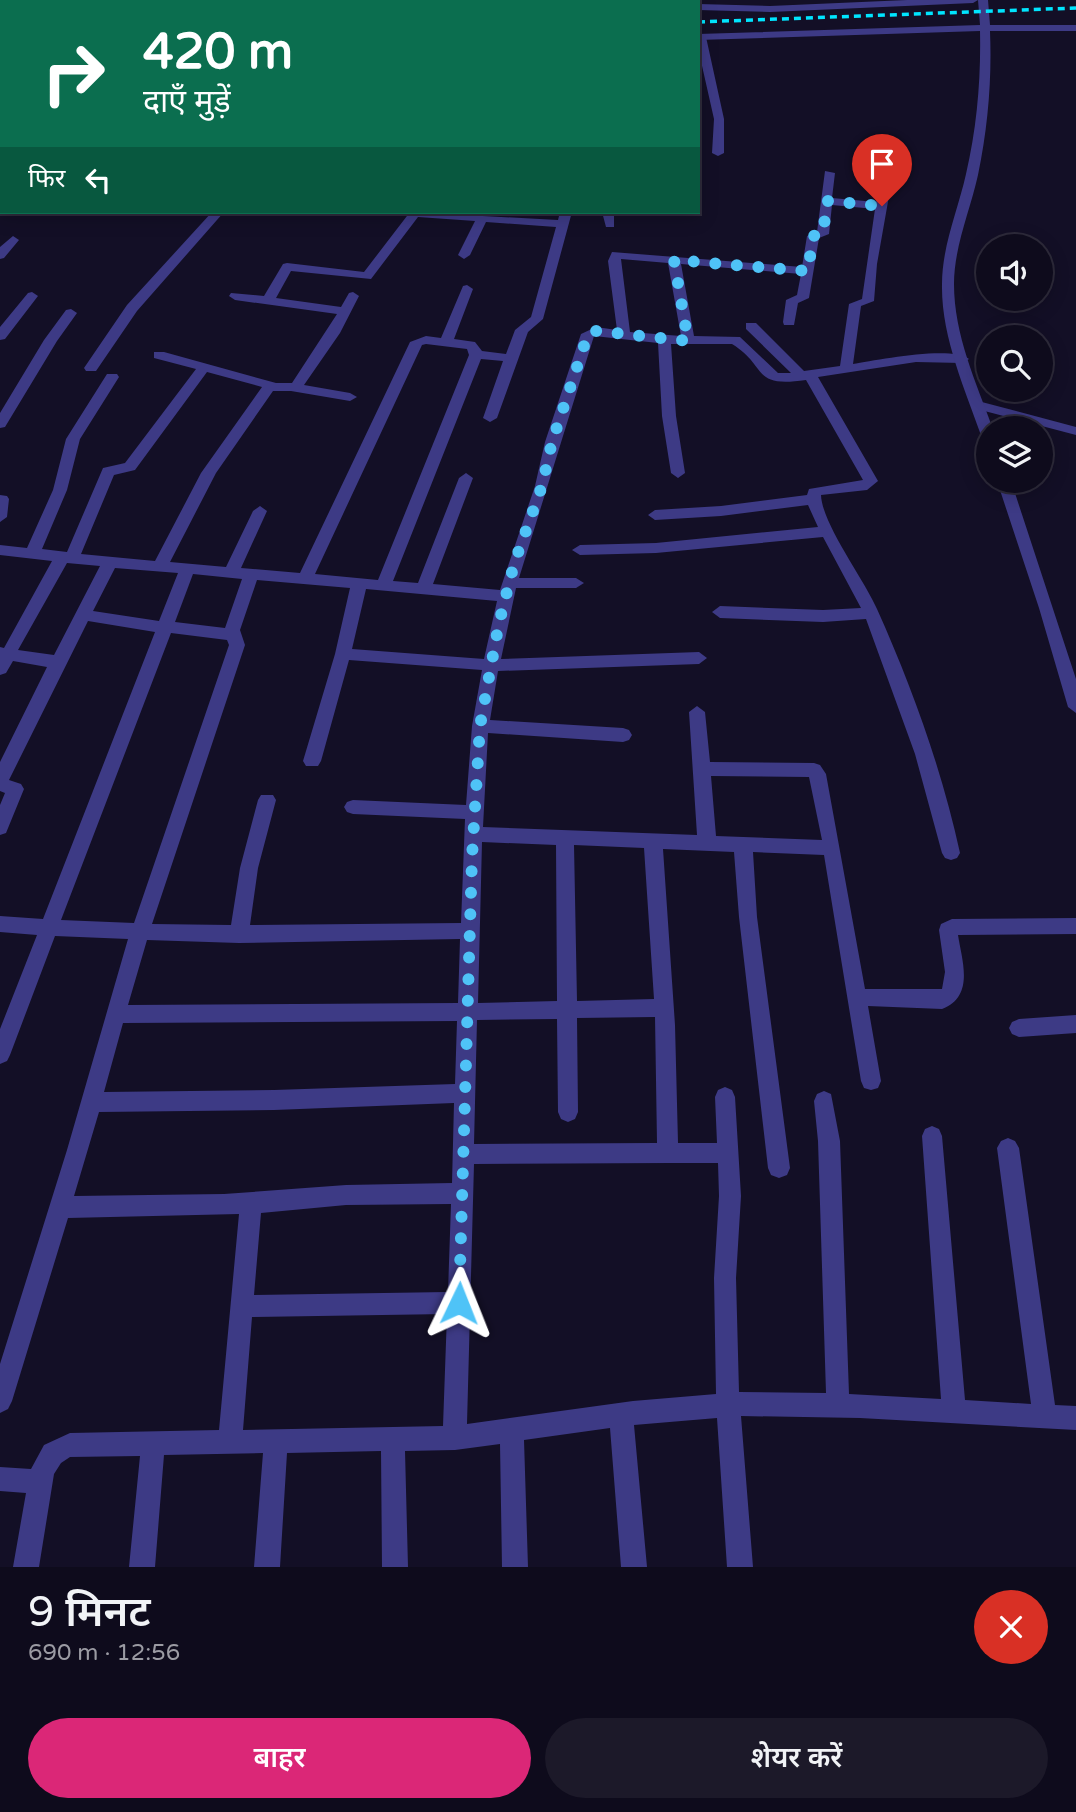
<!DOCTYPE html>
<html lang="hi">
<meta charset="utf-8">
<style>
:root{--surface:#0e0b1c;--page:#1c1929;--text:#f1f3f6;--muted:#9b9ba3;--line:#2e2b3b;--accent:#db2777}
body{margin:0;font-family:"Varela Round","Noto Sans Devanagari",sans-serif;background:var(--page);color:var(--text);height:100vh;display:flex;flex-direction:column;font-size:26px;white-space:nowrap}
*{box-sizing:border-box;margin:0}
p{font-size:23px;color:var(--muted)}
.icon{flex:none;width:38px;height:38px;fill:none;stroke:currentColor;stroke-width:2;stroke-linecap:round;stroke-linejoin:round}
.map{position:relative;height:1567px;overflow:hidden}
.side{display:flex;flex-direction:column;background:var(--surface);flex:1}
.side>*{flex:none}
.top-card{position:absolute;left:0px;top:0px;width:700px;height:214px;box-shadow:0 4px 18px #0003,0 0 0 2px var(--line);background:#0b6e4f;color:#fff;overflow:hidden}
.fabs{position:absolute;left:976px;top:234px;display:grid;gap:14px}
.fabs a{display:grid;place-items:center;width:77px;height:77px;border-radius:50%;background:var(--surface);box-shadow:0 4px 18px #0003,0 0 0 2px var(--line);font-size:35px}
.pin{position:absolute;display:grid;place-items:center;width:60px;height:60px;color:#fff;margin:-72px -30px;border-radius:50% 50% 50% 0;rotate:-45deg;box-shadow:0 0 7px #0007}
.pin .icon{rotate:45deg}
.me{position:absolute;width:77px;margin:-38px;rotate:2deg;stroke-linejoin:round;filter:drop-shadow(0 0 5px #0008)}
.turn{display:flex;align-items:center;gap:24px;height:147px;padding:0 28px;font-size:32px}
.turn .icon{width:91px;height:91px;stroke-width:2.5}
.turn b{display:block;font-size:49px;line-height:60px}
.then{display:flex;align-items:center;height:66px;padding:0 28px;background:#0003;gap:14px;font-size:26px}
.round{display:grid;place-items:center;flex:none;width:74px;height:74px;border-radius:37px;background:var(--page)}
.headline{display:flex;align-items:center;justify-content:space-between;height:119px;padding:0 28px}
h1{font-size:42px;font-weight:600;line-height:52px}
.action{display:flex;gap:14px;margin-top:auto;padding:14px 28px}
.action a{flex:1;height:80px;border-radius:42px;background:var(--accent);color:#fff;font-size:28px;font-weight:600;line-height:80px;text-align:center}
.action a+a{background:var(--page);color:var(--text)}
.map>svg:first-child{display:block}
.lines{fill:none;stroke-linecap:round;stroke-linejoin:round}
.minor{fill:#3d3a85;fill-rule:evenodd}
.tertiary{fill:#3d3a85;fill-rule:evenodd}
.rail{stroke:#00e5ff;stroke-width:3.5;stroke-dasharray:7 5;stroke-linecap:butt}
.route{stroke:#4fc3f7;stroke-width:12;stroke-dasharray:0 21.6}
</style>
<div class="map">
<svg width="1076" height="1567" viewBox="0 0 1076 1567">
<rect width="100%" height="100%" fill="#130f26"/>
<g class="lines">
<!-- minor -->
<path class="minor" d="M701,34L706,37L724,119V153L718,156L712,153L714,119L698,48V35Z
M0,108H2L0,115Z
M825,171L835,173L832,198L876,202L880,179L886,176L892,179L877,264L874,301L861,306L853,364C876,360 952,345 969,359L962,363L916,362L818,377L878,481L867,490L821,495C822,524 864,579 877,609C912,687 942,770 960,853L957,858L951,860L945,858L942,853L915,754L866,619L823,622L720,618L712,612L720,606L823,610L861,608L823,537L656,553L580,555L572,550L580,545L656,543L818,527L808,505L721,516L655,520L648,515L655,510L721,506L807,495L809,489L863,480L806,380C750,388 769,367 732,344H671L676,416L685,473L678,478L671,473L662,416L658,343L594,336L519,578H576L584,583L576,588H516L501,659L699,652L707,658L699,664L498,671L490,720L623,728L629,730L632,735L629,740L623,742L488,733L483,827L697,835L689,712L697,706L705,712L710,762L814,763L820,765L826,774L865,989H942L945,972L939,930L941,924L952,919L1076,918V934L958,935C962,961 975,996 942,1009L868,1006L881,1081L878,1088L871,1090L864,1088L861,1081L824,855L753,852L757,917L790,1168L787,1175L779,1178L771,1175L768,1168L739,917L734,852L663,849L675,1025L678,1143H717L715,1097L718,1090L725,1087L732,1090L735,1097L741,1196L736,1278L739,1392L826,1393L818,1141L814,1101L817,1094L824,1091L831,1094L840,1141L849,1394L941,1399L922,1136L925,1129L932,1126L939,1129L942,1136L965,1400L1031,1404L997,1148L1001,1141L1008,1138L1015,1141L1019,1148L1055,1405L1076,1406V1430L860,1418L741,1416L753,1567H727L717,1418L634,1425L647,1567H621L610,1428L524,1440L528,1567H502L500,1444L455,1450L405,1451L408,1567H382L381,1451L287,1453L280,1567H254L263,1453L164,1455L155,1567H129L140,1456L70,1457L61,1463L54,1474L39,1567H13L26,1493L0,1491V1467L31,1469L44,1445L70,1433L219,1430L239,1214L68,1218L12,1401L8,1409L0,1413V1364L67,1150L128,939L55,936L10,1055L7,1061L0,1064V1029L37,935L0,932V916L43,919L155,632L88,621L9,780L21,784L24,789L6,833L0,835V805L5,793L0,791V762L47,667L13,661L6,673L0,675V647L4,648L52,561L0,555V545L27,548L53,490L66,439L107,374H117L119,377L80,439L67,490L42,549L67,552L103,468L125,463L196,369L154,358V352H164L276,383H292L337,314L235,300L229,296L231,293L264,296L283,264L287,263L364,272L410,212L558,220L560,212H572L543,319L528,332L497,418L490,422L483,418L503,361L481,359L393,581L418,583L459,478L466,473L473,478L433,584L500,590L535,486L545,442L581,334L596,327L617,330L608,261L612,252L802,267L807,236L817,232ZM832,205L875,209L862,299L849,304L840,366L804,371L756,323H746V329L791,373H778L740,337L694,336L681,264L801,274L797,295L786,300L783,322L784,325H794L798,303L809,298L819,238L829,234ZM418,217L475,221L458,255L464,259L470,255L486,222L556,227L531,317L515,330L506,354L482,351L475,342L454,339L473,289L467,285L463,286L441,338L426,336L410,342L300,573L241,568L267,511L260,506L253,511L226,567L170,562L216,473L273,391H291L350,401L357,397L350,393L304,385L340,333L359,296L353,292L349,293L341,307L276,298L291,271L371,279ZM621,259L668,263L681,336L630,332ZM426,344L467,349L469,355L378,580L315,574L422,345ZM207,372L262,387L201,473L155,561L81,554L114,475L135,470ZM67,563L100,566L54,655L18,650ZM115,568L178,573L159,621L93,611ZM193,574L242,579L225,628L175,622ZM257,580L350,588L335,654L303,761L306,766H318L321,761L349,660L482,670L472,726L466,805L353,800L347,802L344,807L347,812L353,814L465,819L461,923L250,925L258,868L276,800L273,795H261L258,800L240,868L231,925L152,924L245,645L240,630ZM366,589L497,601L484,659L352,649ZM171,633L227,640L229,645L134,923L61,920ZM711,776L809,777L822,840L716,836ZM482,842L556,845L557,1001L478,1003ZM574,845L644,848L654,999L577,1001ZM460,939L458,1003L128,1005L147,940L239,943ZM655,1017L657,1143L474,1144L477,1020L557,1019L558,1112L561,1119L568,1122L575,1119L578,1112L577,1018ZM457,1021L455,1084L274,1090L104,1092L123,1023ZM454,1103L452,1183L346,1185L224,1194L74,1196L99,1112L274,1110ZM670,1163H718L719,1196L714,1278L716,1394L633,1401L467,1424L474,1164ZM451,1204L448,1292L254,1295L261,1213L346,1205ZM447,1314L443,1426L243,1430L252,1317Z
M212,212H224L137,311L96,371H86L84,368L127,305Z
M602,212H614V227H606Z
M13,236L19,240L4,258L0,259V247Z
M32,292L38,296L5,339L0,340V327L28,293Z
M71,309L77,313L57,341L5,427L0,428V413L44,340L66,310Z
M978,401L1076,427V435L973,408V402Z
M0,495L7,496L9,499L7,517L0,522Z
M1076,1015V1033L1019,1037L1012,1034L1009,1028L1012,1022L1019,1019Z"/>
<!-- tertiary -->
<path class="tertiary" d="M152,0H222L151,2Z
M579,0H612L613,2H580Z
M907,0H978L973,3L770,12L698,10V4L770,6Z
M978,0H988L990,25H1076V31H990C992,79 988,127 978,175C970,211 954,247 954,284C954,335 976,382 993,429H989V442L982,438C965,389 941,337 942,284C942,246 958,210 966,174C977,127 981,79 980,31L698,40V34L980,25Z
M0,4H2V10H0Z
M0,65H2V71H0Z
M997,481H1011L1076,679V713L1068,707L1039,608Z"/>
<!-- rail -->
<path class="rail" d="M698,22L1076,8"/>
</g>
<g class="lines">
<!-- route -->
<path class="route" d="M459,1303L472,857L480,726L499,623L514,564L542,486L552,442L588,334L596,331L688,341L674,260L808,271L813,236L823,234L827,201L882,206"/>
</g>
</svg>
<div class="fabs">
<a><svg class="icon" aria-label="sound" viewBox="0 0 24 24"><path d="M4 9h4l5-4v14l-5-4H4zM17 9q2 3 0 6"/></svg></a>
<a><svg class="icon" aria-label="search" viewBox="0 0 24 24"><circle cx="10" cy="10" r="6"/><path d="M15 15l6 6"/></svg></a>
<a><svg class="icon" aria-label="layers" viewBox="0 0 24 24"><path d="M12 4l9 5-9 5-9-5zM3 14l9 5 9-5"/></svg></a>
</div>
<div class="pin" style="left:882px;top:206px;background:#d93025"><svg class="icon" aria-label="arrive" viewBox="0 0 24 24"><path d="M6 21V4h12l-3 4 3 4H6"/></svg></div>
<svg class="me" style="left:459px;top:1303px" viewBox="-20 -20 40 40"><path d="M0-17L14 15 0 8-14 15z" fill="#4fc3f7" stroke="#fff" stroke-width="4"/></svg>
<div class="top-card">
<div class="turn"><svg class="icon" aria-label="right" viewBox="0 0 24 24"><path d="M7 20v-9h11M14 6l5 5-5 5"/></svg><div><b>420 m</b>दाएँ मुड़ें</div></div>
<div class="then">फिर<svg class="icon" aria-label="left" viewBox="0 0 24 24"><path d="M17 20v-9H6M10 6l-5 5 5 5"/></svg></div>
</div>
</div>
<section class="side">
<div class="headline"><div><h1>9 मिनट</h1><p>690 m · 12:56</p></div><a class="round" style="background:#d93025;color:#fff"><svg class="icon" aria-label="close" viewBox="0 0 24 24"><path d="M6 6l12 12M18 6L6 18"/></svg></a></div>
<div class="action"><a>बाहर</a><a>शेयर करें</a></div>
</section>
